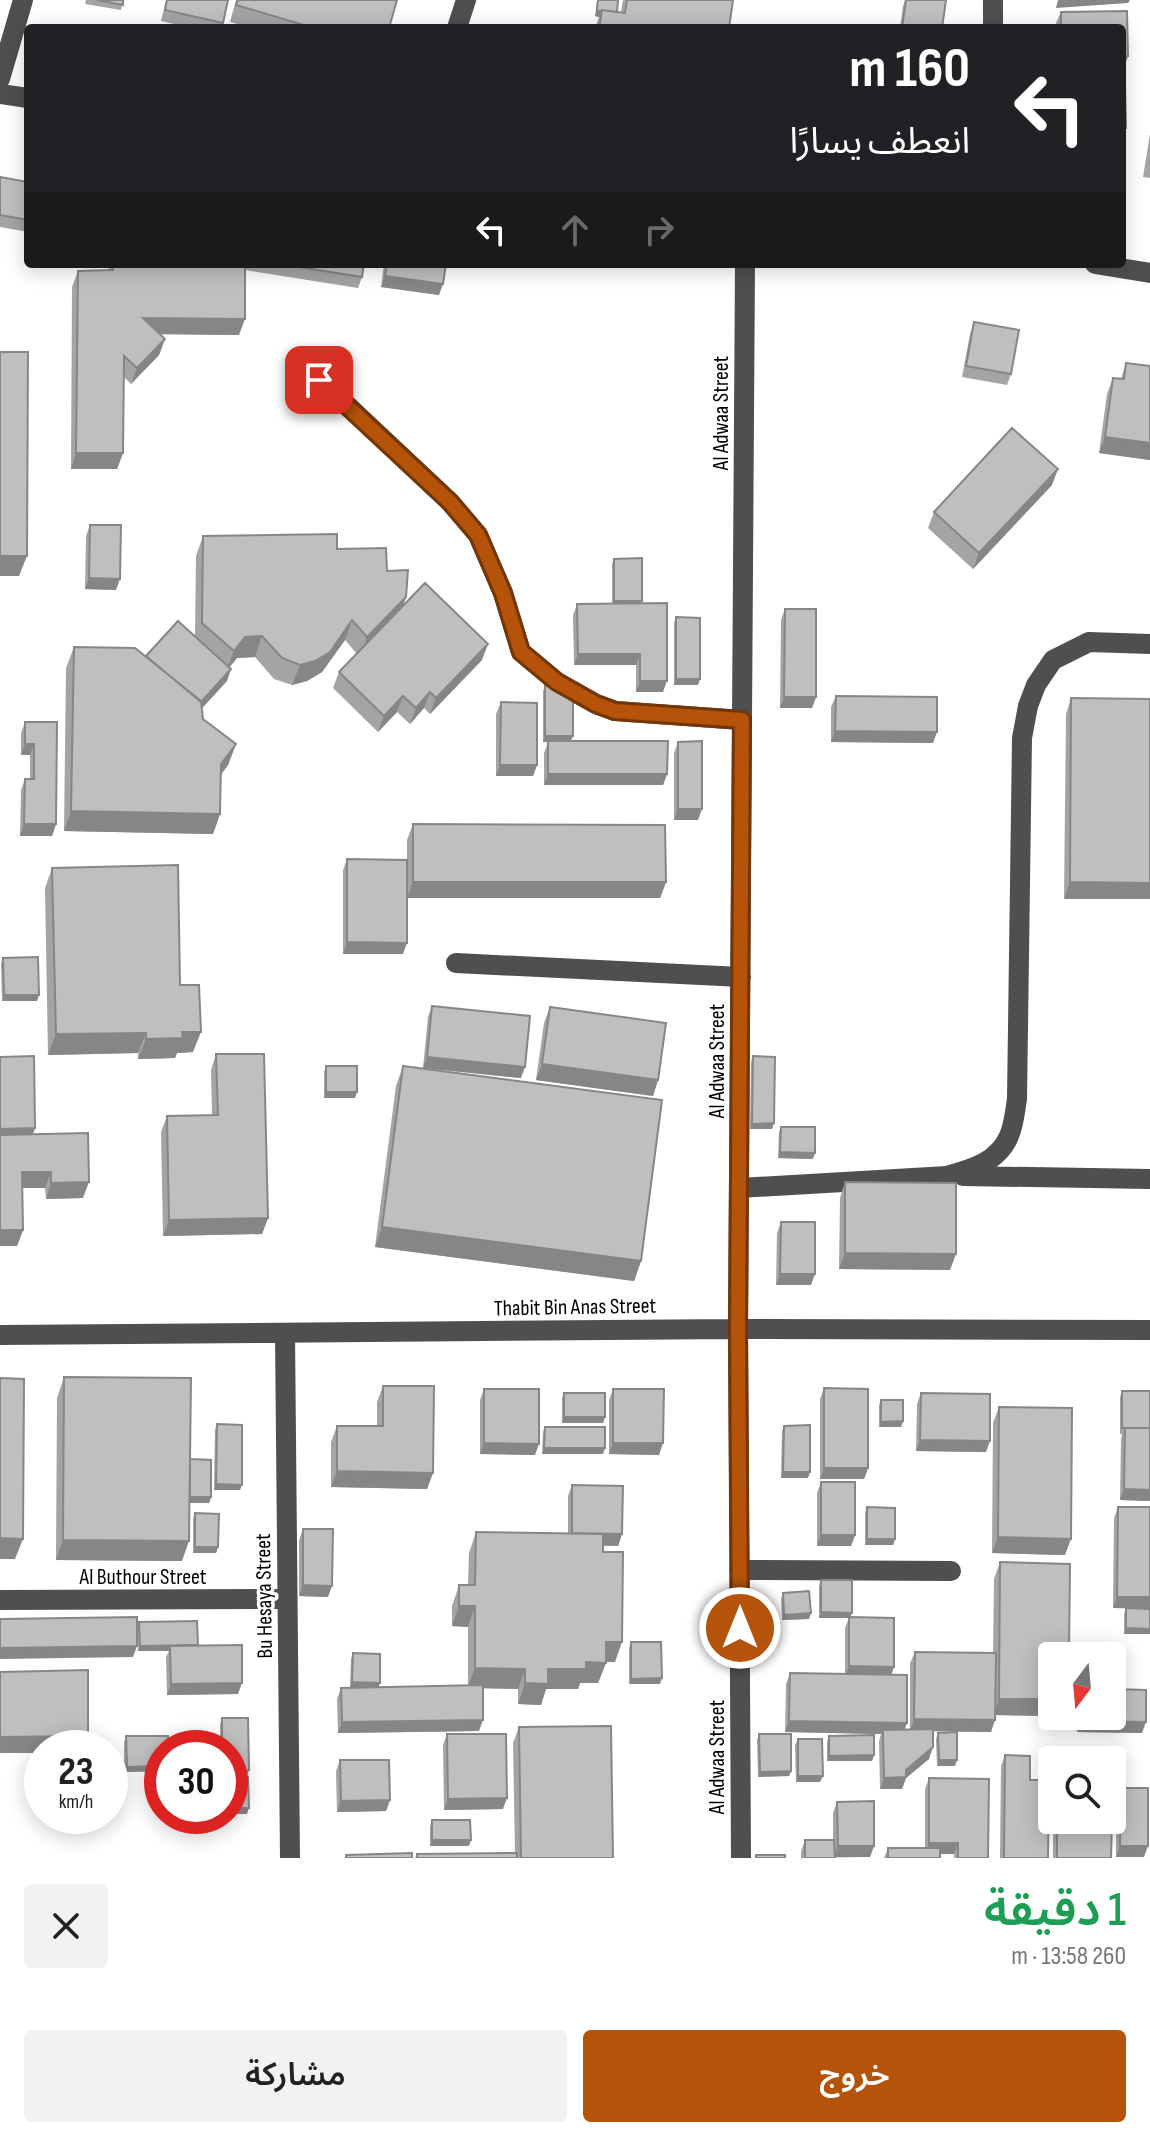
<!DOCTYPE html>
<html lang="ar">
<meta charset="utf-8">
<style>
:root{--surface:#fff;--page:#f2f2f2;--text:#202124;--muted:#757577;--accent:#b45309}
body{margin:0;font-family:"Sofia Sans Condensed","Noto Sans Arabic",sans-serif;background:var(--page);color:var(--text);direction:rtl;height:100vh;display:flex;flex-direction:column;font-size:30px;white-space:nowrap}
*{box-sizing:border-box;margin:0}
p{font-size:26px;color:var(--muted)}
.icon{flex:none;width:44px;height:44px;fill:none;stroke:currentColor;stroke-width:2;stroke-linecap:round;stroke-linejoin:round}
.map{position:relative;height:1858px;overflow:hidden;direction:ltr}
.details{display:flex;flex-direction:column;background:var(--surface);flex:1}
.details>*{flex:none}
.top-card{position:absolute;left:24px;top:24px;width:1102px;height:244px;border-radius:8px;box-shadow:0 4px 20px #0003;direction:rtl;background:#202124;color:#fff;overflow:hidden}
.needle{width:52px;rotate:196deg}
.tools{position:absolute;left:1038px;top:1642px;display:grid;gap:16px}
.tools a{display:grid;place-items:center;width:88px;height:88px;border-radius:8px;background:var(--surface);box-shadow:0 4px 20px #0003;font-size:40px}
.speed{position:absolute;left:24px;top:1730px;display:flex;gap:16px;font-size:40px;font-weight:700;text-align:center}
.speed>*{display:grid;place-content:center;width:104px;height:104px;border-radius:50%;background:var(--surface);box-shadow:0 4px 20px #0003;line-height:1}
.speed small{font-size:20px;font-weight:400}
.speed .limit{border:12px solid #d22;background:#fff;color:#111}
.pin{position:absolute;display:grid;place-items:center;width:68px;height:68px;color:#fff;margin:-34px;border-radius:16px;box-shadow:0 4px 12px #0006}
.me{position:absolute;width:88px;margin:-44px;rotate:0deg;stroke-linejoin:round;filter:drop-shadow(0 0 6px #0008)}
.turn{display:flex;align-items:center;gap:28px;height:168px;padding:0 24px;font-size:36px}
.turn .icon{width:104px;height:104px;stroke-width:2.5}
.turn b{display:block;font-size:56px;line-height:68px}
.lanes{display:flex;align-items:center;height:76px;padding:0 24px;background:#0003;justify-content:center;gap:40px;direction:ltr}
.lanes .off{opacity:.35}
.round{display:grid;place-items:center;flex:none;width:84px;height:84px;border-radius:8px;background:var(--page)}
.overview{display:flex;align-items:center;justify-content:space-between;height:136px;padding:0 24px}
h1{font-size:48px;font-weight:600;line-height:60px;color:#1e9e55}
.primary-button{display:flex;gap:16px;margin-top:auto;padding:16px 24px}
.primary-button a{flex:1;height:92px;border-radius:8px;background:var(--accent);color:#fff;font-size:32px;font-weight:600;line-height:92px;text-align:center}
.primary-button a+a{background:var(--page);color:var(--text)}
.map>svg:first-child{display:block}
.lines{fill:none;stroke-linecap:round;stroke-linejoin:round}
.minor{stroke:#4f4f4f;stroke-width:20}
.wall{fill:#a4a4a4}
.shaded-wall{fill:#868686}
.building{fill:#bfbfbf;stroke:#868686;stroke-width:2}
.route-casing{stroke:#753606;stroke-width:20}
.route{stroke:#b45309;stroke-width:14}
.labels{text-anchor:middle;stroke-width:7;stroke-linejoin:round;paint-order:stroke}
.street-label{font-size:22px;fill:#000;stroke:#fff}
</style>
<div class="map">
<svg width="1150" height="1858" viewBox="0 0 1150 1858">
<rect width="100%" height="100%" fill="#fff"/>
<g class="lines">
<!-- minor -->
<path class="minor" d="M993,0V28
M457,28L466,0
M0,79L23,0
M0,94L28,98
M1095,264L1150,273
M298,359L450,502L478,535L503,593L521,652L557,682L596,704L615,711L742,720
M456,963L741,977
M963,1176L1150,1179
M739,1188L947,1176C972,1169 998,1162 1009,1136C1014,1125 1015,1111 1017,1099L1022,738L1028,706L1036,685L1053,660L1089,642L1150,644
M285,1333L290,1858
M0,1335L738,1329L1150,1330
M739,1570L951,1571
M0,1600L286,1599
M741,1858L738,1329L745,264"/>
</g>
<!-- wall -->
<path class="wall" d="M86,0H123L121,10L85,4Z
M166,0H228L221,28H191L161,21Z
M236,0H397L389,28H252L230,22Z
M597,0H618L617,12H621L623,0H733L729,28H595L599,17L595,16Z
M905,0H946L942,28H900L903,6Z
M1127,11L1128,56L1124,67H1122V28H1057L1056,23L1061,12Z
M1150,134V178L1143,177Z
M0,177L28,182V232L0,227Z
M110,264H364L362,277L358,288L245,270L239,335L161,334L165,339L159,355L131,384L124,377L123,453L117,469H71L72,287L78,271L108,270Z
M384,264H446L439,295L381,287Z
M974,322L1011,374L1007,385L962,377L970,334Z
M1126,363L1150,366V460L1099,453L1107,394L1113,378L1121,379Z
M1052,485L973,569L928,528L934,512Z
M90,525L116,590L85,589L86,536Z
M203,536L337,549L387,571L406,597L403,605L482,660L430,714L424,708L410,724L397,712L378,732L333,688L339,672L357,654L345,640L322,672L307,681L292,685L274,679L255,657L237,658L229,668L227,681L202,708L203,719L236,744L228,765L221,775L220,814L213,834L64,831L66,668L74,647L146,656L195,636L196,556Z
M614,559L641,604L663,692H636V665H574L573,615L577,604H612V564Z
M785,609L816,697L812,708H780L781,620Z
M676,617L698,685H674V623Z
M545,686L573,736L571,741L667,774L663,785H544V753L548,742H543V691Z
M836,696L933,743L831,742V707Z
M1071,698L1150,699L1064,899L1066,714Z
M501,702L537,765L533,776H496V714Z
M25,722H57L56,824L52,836H20L21,790L25,779H30V755H21V733Z
M678,742L698,820H674V753Z
M413,824L666,882L660,898H407V840Z
M347,859L403,954H343V870Z
M52,868L180,985L193,1052L177,1053L175,1058L138,1059V1053L48,1055L45,888Z
M3,958L37,1001H2L1,963Z
M432,1006L521,1078L423,1068L428,1017Z
M550,1007L658,1080L653,1096L536,1080L544,1023Z
M216,1054L268,1218L262,1234L163,1236L161,1132L167,1116L212,1115L211,1070Z
M753,1056L774,1123L772,1129H750L751,1062Z
M326,1066L355,1098H324V1072Z
M403,1066L641,1261L634,1281L375,1247L396,1086Z
M781,1127L813,1159L778,1158L779,1132Z
M33,1134L83,1198L46,1199L45,1188H22L23,1230L17,1246H0Z
M845,1182L950,1270L839,1269L840,1198Z
M781,1222L811,1285H776L777,1233Z
M64,1377L190,1461L211,1497L209,1503H190L182,1561L56,1560L57,1398Z
M383,1386L433,1473L427,1489L331,1487V1442L337,1426H377V1402Z
M824,1388L868,1468L864,1479H820V1399Z
M484,1389L535,1455L480,1454V1400Z
M613,1389L659,1455L609,1454V1400Z
M1122,1391H1150V1501L1120,1500L1121,1439L1122,1434H1120V1397Z
M564,1393L605,1417L603,1423H562V1398Z
M921,1393L986,1452L916,1451L917,1404Z
M881,1400L903,1421L901,1427H879V1405Z
M999,1407L1065,1555L992,1553L993,1423Z
M217,1424L240,1490H214L215,1430Z
M784,1426L808,1478H781L782,1431Z
M545,1427L603,1454H542L543,1432Z
M821,1482L855,1535L851,1546H817V1493Z
M572,1485L622,1534L618,1546L603,1545L615,1662H606L598,1683H580L578,1689H546L541,1705L518,1704V1689L483,1688L479,1731L338,1733L337,1699L341,1688L350,1687L351,1659L353,1653L379,1687L468,1686V1627L452,1626V1606L459,1585H468L469,1553L476,1532L568,1533V1496Z
M867,1507L895,1539L893,1545H865V1513Z
M1118,1507H1150V1634H1124V1614L1126,1608H1113L1114,1518Z
M195,1513L218,1547L216,1553H193V1519Z
M303,1529L328,1597L299,1596V1540Z
M1000,1562L1052,1656V1716L995,1715L991,1732L933,1731L929,1759L906,1778L902,1789H880L879,1741L881,1734L785,1732L786,1684L790,1673L845,1674V1628L849,1618H819V1586L821,1580L850,1617L894,1667L891,1674L905,1730H910V1663L915,1652L993,1653L994,1579Z
M783,1593L809,1619L782,1620L781,1599Z
M139,1622L197,1645L238,1694L167,1695L166,1657L169,1651H138L137,1628Z
M631,1642L660,1684H629V1648Z
M1077,1716H1112L1142,1733L1077,1732Z
M222,1718L247,1776H230V1748H220V1724Z
M519,1727L613,1858H415L417,1854L515,1853L513,1743Z
M938,1733L955,1766H937L936,1739Z
M447,1734L503,1809L444,1810L443,1745Z
M759,1734L791,1771L789,1776L758,1777L757,1740Z
M126,1736L162,1748V1771L124,1772V1742Z
M829,1736L874,1755L872,1761H827V1742Z
M798,1739L820,1782H796L795,1745Z
M1005,1755L1030,1780L1048,1858H1000L1001,1766Z
M340,1760L390,1800L386,1811L337,1812L336,1771Z
M929,1778L988,1858H954V1854H940V1858H884L888,1848H925V1789Z
M1121,1788L1144,1857H1116V1799Z
M837,1802L874,1846L870,1857L801,1858V1851L805,1840H833V1813Z
M432,1820L469,1846H430V1826Z
M1053,1820H1112L1111,1858H1053Z"/>
<!-- shaded-wall -->
<path class="shaded-wall" d="M1058,0H1130L1128,3L1056,8Z
M597,11H601L599,17L595,16Z
M1122,56H1128L1124,67H1122Z
M1126,128L1122,140V129Z
M385,276L443,284L439,295L381,287Z
M143,318L245,319L239,335L138,334Z
M165,339L159,355L131,384L137,368Z
M1105,437L1150,443V460L1099,453Z
M76,453H123L117,469H71Z
M1058,469L1052,485L973,569L979,553Z
M0,556H27L19,576H0Z
M89,578L120,579L116,590L85,589Z
M406,597L399,617L360,657L367,637Z
M614,601H642L640,607H612Z
M352,620L345,640L322,672L307,681L292,685L300,665Z
M262,636L255,657L237,658L226,671L234,651L245,637Z
M488,644L482,660L430,714L436,698Z
M578,654H640L636,665H574Z
M231,669L227,681L193,718L197,706Z
M676,679H700L698,685H674Z
M640,681H667L663,692H636Z
M430,692L424,708L410,724L416,708Z
M403,696L397,712L378,732L384,716Z
M784,697H816L812,708H780Z
M835,731L937,732L933,743L831,742Z
M545,736H573L570,742H543Z
M25,744H34L30,755H21Z
M236,744L228,765L213,784L221,764Z
M500,765H537L533,776H496Z
M548,774H667L663,785H544Z
M678,809H702L698,820H674Z
M71,811L220,814L213,834L64,831Z
M24,824H56L52,836H20Z
M413,882H666L660,898H407Z
M1070,882L1150,883V899H1064Z
M347,942L407,943L403,954H343Z
M4,995H39L37,1001H2Z
M182,1032H201L193,1052L177,1053L175,1058L138,1059L146,1039Z
M146,1033L138,1053L48,1055L56,1034Z
M427,1057L525,1067L521,1078L423,1068Z
M542,1064L658,1080L653,1096L536,1080Z
M326,1092H357L355,1098H324Z
M774,1123L772,1129H750L752,1124Z
M35,1128L31,1140H0V1129Z
M780,1152L815,1153L813,1159L778,1158Z
M22,1172H51L45,1188H16Z
M89,1182L83,1198L46,1199L51,1183Z
M268,1218L262,1234L163,1236L169,1220Z
M382,1227L641,1261L634,1281L375,1247Z
M0,1230H23L17,1246H0Z
M845,1253L956,1254L950,1270L839,1269Z
M780,1274H815L811,1285H776Z
M564,1417H605L603,1423H562Z
M903,1421L901,1427H879L881,1422Z
M920,1440L990,1441L986,1452L916,1451Z
M484,1443L539,1444L535,1455L480,1454Z
M613,1443H663L659,1455L609,1454Z
M544,1448H605L603,1454H542Z
M824,1468H868L864,1479H820Z
M337,1471L433,1473L427,1489L331,1487Z
M783,1472H810L808,1478H781Z
M216,1484L242,1485L240,1490H214Z
M1124,1489L1150,1490V1501L1120,1500Z
M190,1497H211L209,1503H188Z
M572,1534H622L618,1546L567,1545Z
M821,1535H855L851,1546H817Z
M998,1537L1071,1539L1065,1555L992,1553Z
M0,1538L23,1539L15,1559H0Z
M867,1539H895L893,1545H865Z
M63,1540L189,1541L182,1561L56,1560Z
M195,1547H218L216,1553H193Z
M303,1585L332,1586L328,1597L299,1596Z
M1117,1597H1150V1609L1113,1608Z
M459,1606H475L468,1627L452,1626Z
M821,1612L852,1613L850,1618H819Z
M811,1613L809,1619L782,1620L784,1615Z
M1126,1628L1150,1629V1634H1124Z
M606,1642H622L615,1662H598Z
M198,1645L170,1646L169,1651H138L140,1646Z
M137,1646L133,1657L0,1659V1648Z
M586,1662L606,1663L598,1683H580L578,1689H546L541,1705L518,1704L525,1683L548,1669Z
M849,1666L894,1667L890,1678L845,1677Z
M475,1668L525,1669L518,1689L467,1688Z
M662,1678L660,1684H629L631,1679Z
M352,1682L380,1683L378,1689L350,1688Z
M242,1683L238,1694L167,1695L171,1684Z
M999,1699H1052V1716L993,1715Z
M914,1719L995,1720L991,1732L910,1731Z
M483,1720L479,1731L338,1733L342,1722Z
M789,1721L907,1723L903,1734L883,1730L881,1734L785,1732Z
M1081,1721L1146,1722L1142,1733L1077,1732Z
M88,1736L84,1748H42V1753H0V1737Z
M933,1747L929,1759L906,1778L902,1789H880L884,1778L906,1770Z
M874,1755L872,1761H827L829,1756Z
M939,1760H957L955,1766H937Z
M162,1766V1771L124,1772L127,1767Z
M249,1770L247,1776H230V1771Z
M791,1771L789,1776L758,1777L760,1772Z
M798,1776H823L820,1782H796Z
M507,1798L503,1809L444,1810L448,1799Z
M390,1800L386,1811L337,1812L341,1801Z
M230,1808H249L247,1814H230Z
M432,1840H471L469,1846H430Z
M929,1843H958L954,1854H925Z
M838,1846H874L870,1857H834Z
M1120,1846H1148L1144,1857H1116Z"/>
<!-- building -->
<path class="building" d="M97,0H123V5Z
M167,0H228L223,23L165,10Z
M238,0H397L389,28H314L236,5Z
M598,0H618L617,12L602,10L601,11H597Z
M627,0H733L729,28H599L602,10L625,13Z
M906,0H946L942,28H902Z
M1127,11L1128,56H1122V28H1061V12Z
M1122,85H1125L1126,128L1122,129Z
M0,177L28,182V220L0,215Z
M114,264H245V319L143,318L165,339L137,368L124,356L123,453H76L78,271L113,270Z
M280,264H364L362,277Z
M387,264H446L443,284L385,276Z
M974,322L1019,330L1011,374L966,366Z
M0,352H28L27,556H0Z
M1126,363L1150,366V443L1105,437L1113,378L1124,379Z
M1012,428L1058,469L979,553L934,512Z
M90,525H121L120,579L89,578Z
M337,534V549L386,548L387,571L408,570L406,597L367,637L352,620L330,652L315,661L300,665L282,658L262,636L245,637L234,651L202,623L203,536Z
M642,558V601H614V559Z
M425,583L488,644L436,698L430,692L416,708L403,696L384,716L339,672Z
M667,603V681H640V654H578L577,604Z
M785,609H816V697H784Z
M676,617L700,618V679H676Z
M178,621L231,669L201,702L146,656Z
M74,647L135,648L201,701L203,719L236,744L221,764L220,814L71,811Z
M545,686H573V736H545Z
M836,696L937,697V732L835,731Z
M1071,698L1150,699V883L1070,882Z
M501,702L537,703V765H500Z
M25,722H57L56,824H24L25,779H34V744H25Z
M548,741H668L667,774H548Z
M702,741V809H678V742Z
M413,824L665,825L666,882H413Z
M347,859L407,860V943L347,942Z
M178,865L180,985H199L201,1032H182L183,1038L146,1039V1033L56,1034L52,868Z
M38,957L39,995H4L3,958Z
M432,1006L530,1016L525,1067L427,1057Z
M550,1007L666,1023L658,1080L542,1064Z
M216,1054H264L268,1218L169,1220L167,1116L218,1115Z
M34,1056L35,1128L0,1129V1057Z
M753,1056L775,1057L774,1123L752,1124Z
M326,1066H357V1092H326Z
M403,1066L662,1100L641,1261L382,1227Z
M781,1127H815V1153L780,1152Z
M88,1133L89,1182L51,1183V1172H22L23,1230H0V1135Z
M845,1182L956,1183V1254L845,1253Z
M781,1222H815V1274H780Z
M64,1377L191,1378L189,1541L63,1540Z
M0,1378L24,1379L23,1539L0,1538Z
M383,1386H434L433,1473L337,1471V1426H383Z
M824,1388L868,1389V1468H824Z
M484,1389H539V1444L484,1443Z
M613,1389H664L663,1443H613Z
M1122,1391H1150V1428H1122Z
M564,1393H605V1417H564Z
M921,1393L990,1394V1441L920,1440Z
M881,1400H903V1421L881,1422Z
M999,1407L1072,1408L1071,1539L998,1537Z
M217,1424L242,1425V1485L216,1484Z
M810,1425V1472H783L784,1426Z
M545,1427H605V1448H544Z
M1125,1428H1150V1490L1124,1489Z
M190,1459L211,1460V1497H190Z
M821,1482H855V1535H821Z
M572,1485L623,1486L622,1534L572,1533Z
M867,1507L895,1508V1539H867Z
M1118,1507H1150V1597H1117Z
M195,1513L219,1514L218,1547H195Z
M303,1529H333L332,1586L303,1585Z
M476,1532L603,1534V1552H623L622,1642H606V1663L586,1662V1669H548V1684L525,1683V1669L475,1668V1606H459V1585H475Z
M1000,1562L1070,1564L1069,1656H1052V1699H999Z
M821,1580H852V1613L821,1612Z
M809,1591L811,1613L784,1615L783,1593Z
M1126,1608L1150,1609V1629L1126,1628Z
M137,1617V1646L0,1648V1619Z
M849,1617L894,1618V1667L849,1666Z
M197,1621L198,1645L140,1646L139,1622Z
M631,1642H661L662,1678L631,1679Z
M242,1645V1683L171,1684L170,1646Z
M915,1652L996,1653L995,1720L914,1719Z
M353,1653L380,1654V1683L352,1682Z
M88,1670V1736L0,1737V1672Z
M790,1673L907,1675V1723L789,1721Z
M483,1685V1720L342,1722L341,1688Z
M1112,1689L1146,1690V1722L1081,1721V1716H1112Z
M222,1718H248L249,1770L230,1771V1748H222Z
M611,1726L613,1858H521L519,1727Z
M933,1729V1747L906,1770V1777L884,1778L883,1730Z
M957,1732V1760H939L938,1733Z
M447,1734H506L507,1798L448,1799Z
M759,1734H791V1771L760,1772Z
M874,1735V1755L829,1756V1736Z
M126,1736H168L169,1748H162V1766L127,1767Z
M798,1739H822L823,1776H798Z
M1005,1755L1030,1756V1780H1049L1048,1858H1004Z
M340,1760H389L390,1800L341,1801Z
M230,1777H248L249,1808H230Z
M929,1778L989,1779L988,1858H958V1843H929Z
M1121,1788H1148V1846H1120Z
M874,1801V1846H838L837,1802Z
M432,1820H470L471,1840H432Z
M1057,1820H1112L1111,1858H1057Z
M805,1840H834L835,1858H805Z
M888,1848H940V1858H888Z
M412,1853V1858H346V1855Z
M517,1853V1858H417V1854Z
M756,1855H785V1858H756Z"/>
<g class="lines">
<!-- route casing -->
<g class="route-casing">
<path id="route" d="M319,380L450,502L478,535L503,593L521,652L557,682L596,704L615,711L742,720L738,1329L740,1628"/>
</g>
<!-- route -->
<use href="#route" class="route"/>
</g>
<g class="labels">
<!-- street labels -->
<g class="street-label">
<text transform="translate(720 413) rotate(-90)" y="8">Al Adwaa Street</text>
<text transform="translate(716 1061) rotate(-90)" y="8">Al Adwaa Street</text>
<text transform="translate(575 1306) rotate(-1)" y="8">Thabit Bin Anas Street</text>
<text x="143" y="1584">Al Buthour Street</text>
<text transform="translate(263 1596) rotate(-91)" y="8">Bu Hesaya Street</text>
<text transform="translate(716 1757) rotate(-90)" y="8">Al Adwaa Street</text>
</g>
</g>
</svg>
<div class="tools">
<a><svg class="needle" viewBox="-14 -14 28 28"><path d="M0-13l5 13h-10z" fill="#e53935"/><path d="M0 13l5-13h-10z" fill="#757577"/></svg></a>
<a><svg class="icon" aria-label="search" viewBox="0 0 24 24"><circle cx="10" cy="10" r="6"/><path d="M15 15l6 6"/></svg></a>
</div>
<div class="speed"><div>23<small>km/h</small></div><div class="limit">30</div></div>
<div class="pin" style="left:319px;top:380px;background:#d93025"><svg class="icon" aria-label="arrive" viewBox="0 0 24 24"><path d="M6 21V4h12l-3 4 3 4H6"/></svg></div>
<svg class="me" style="left:740px;top:1628px" viewBox="-20 -20 40 40"><circle r="17" fill="#b45309" stroke="#fff" stroke-width="3"/><path d="M0-11L8 9 0 5-8 9z" fill="#fff"/></svg>
<div class="top-card">
<div class="turn"><svg class="icon" aria-label="left" viewBox="0 0 24 24"><path d="M17 20v-9H6M10 6l-5 5 5 5"/></svg><div><b>160 m</b>انعطف يسارًا</div></div>
<div class="lanes"><svg class="icon" aria-label="left" viewBox="0 0 24 24"><path d="M17 20v-9H6M10 6l-5 5 5 5"/></svg><svg class="icon off" aria-label="ahead" viewBox="0 0 24 24"><path d="M12 20V5M6 11l6-6 6 6"/></svg><svg class="icon off" aria-label="right" viewBox="0 0 24 24"><path d="M7 20v-9h11M14 6l5 5-5 5"/></svg></div>
</div>
</div>
<section class="details">
<div class="overview"><div><h1>1 دقيقة</h1><p>260 m · 13:58</p></div><a class="round"><svg class="icon" aria-label="close" viewBox="0 0 24 24"><path d="M6 6l12 12M18 6L6 18"/></svg></a></div>
<div class="primary-button"><a>خروج</a><a>مشاركة</a></div>
</section>
